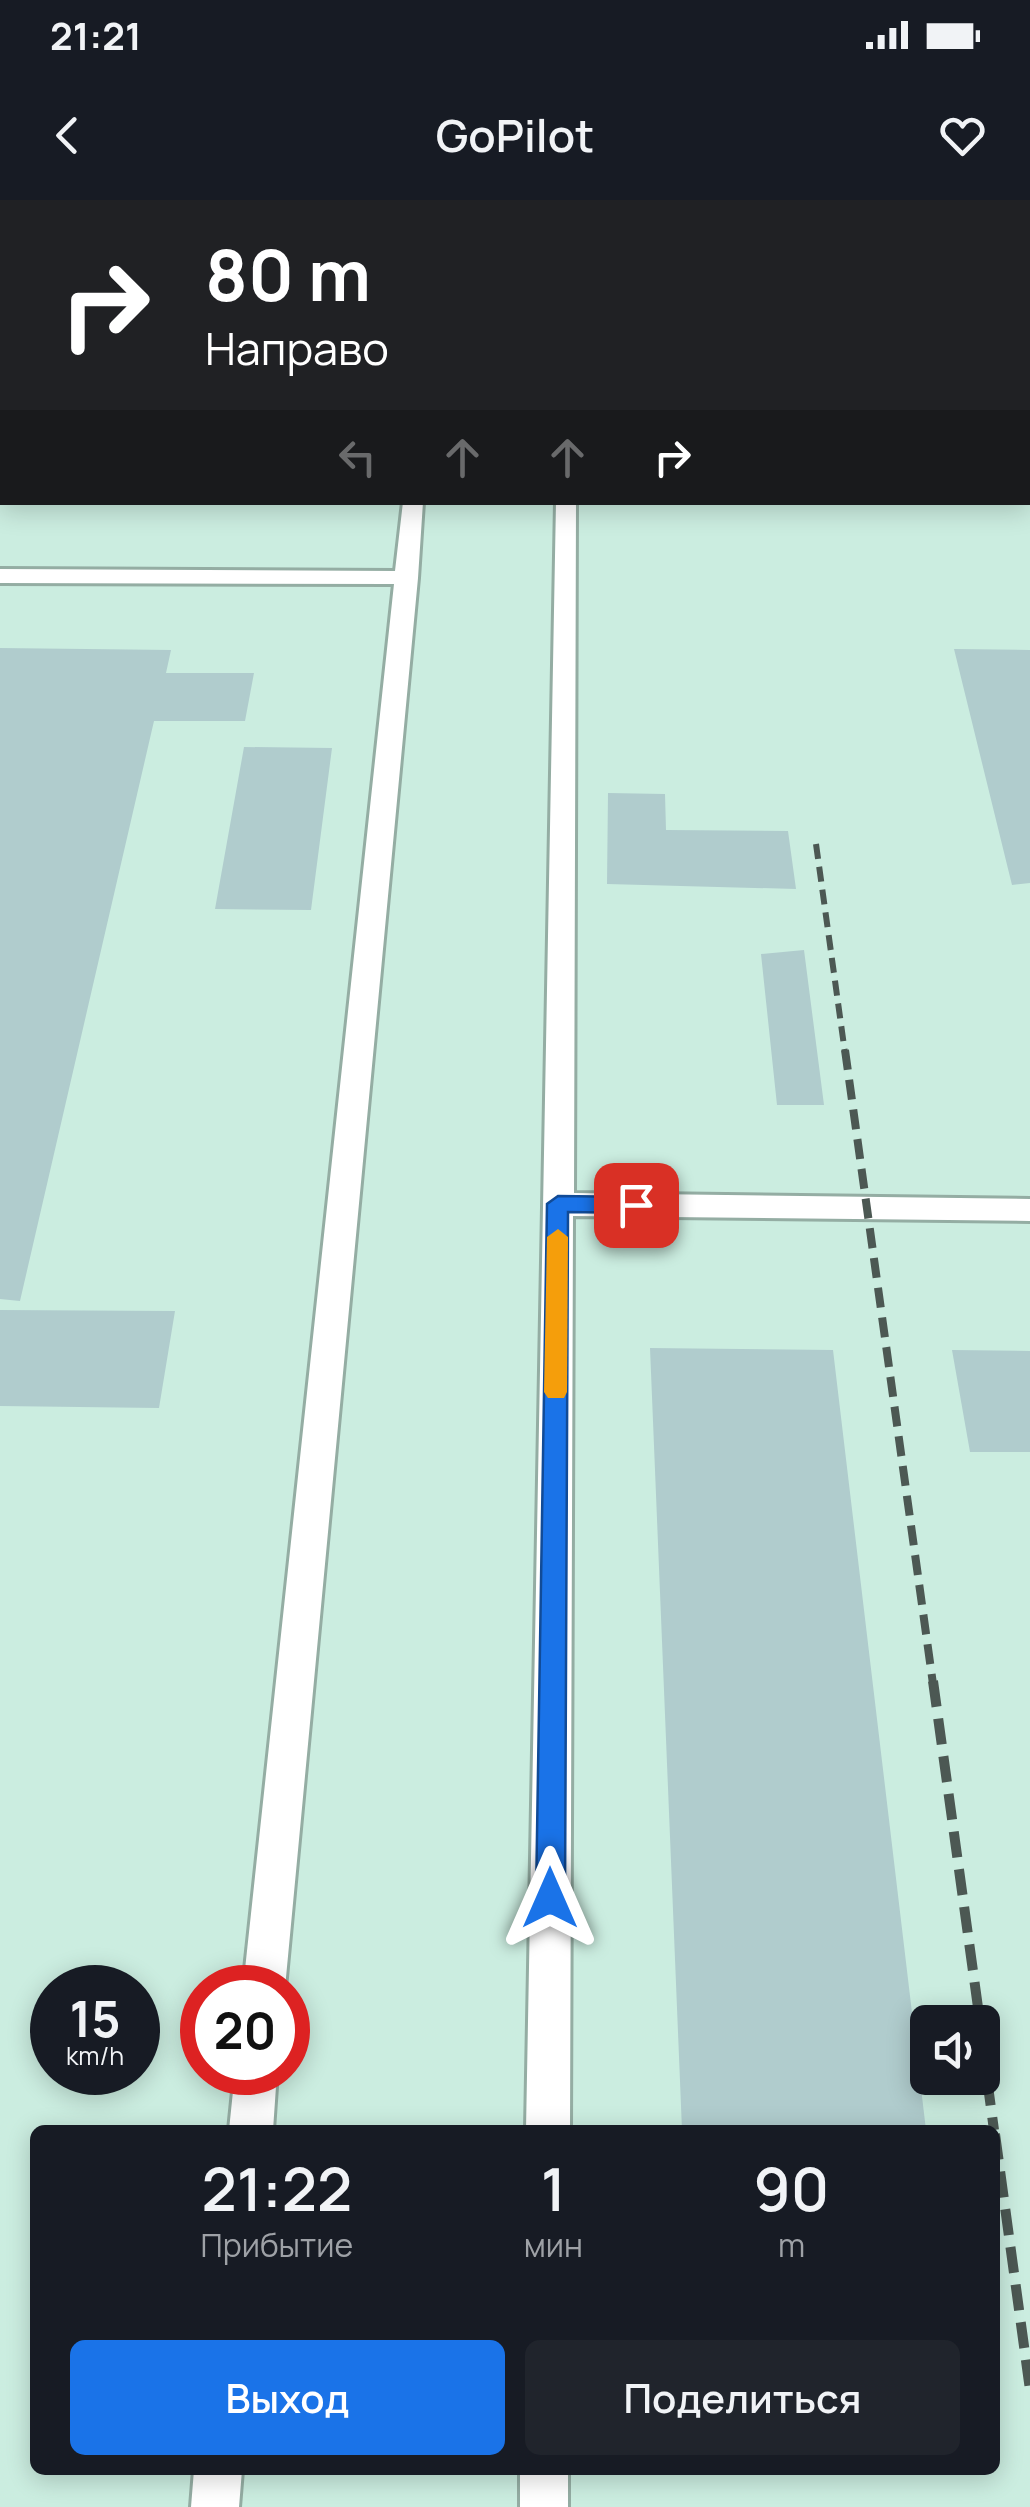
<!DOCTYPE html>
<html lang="ru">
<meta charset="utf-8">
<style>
:root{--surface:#171b24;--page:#20242c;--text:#f1f3f6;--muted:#9ea1a6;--accent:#1a73e8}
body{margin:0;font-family:Manrope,sans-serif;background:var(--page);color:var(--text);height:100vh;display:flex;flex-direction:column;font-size:38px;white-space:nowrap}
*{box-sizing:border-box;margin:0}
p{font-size:32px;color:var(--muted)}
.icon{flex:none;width:55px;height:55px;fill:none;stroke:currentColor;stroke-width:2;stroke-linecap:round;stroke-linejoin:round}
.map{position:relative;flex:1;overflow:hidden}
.sheet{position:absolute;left:30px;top:1925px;width:970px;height:350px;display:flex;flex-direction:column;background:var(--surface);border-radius:15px;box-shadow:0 5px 25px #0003}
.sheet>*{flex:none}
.top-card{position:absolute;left:0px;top:0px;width:1030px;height:305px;box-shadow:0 5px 25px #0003;background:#202124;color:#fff;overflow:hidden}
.tools{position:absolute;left:910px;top:1805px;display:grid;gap:20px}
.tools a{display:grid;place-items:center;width:90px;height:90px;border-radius:15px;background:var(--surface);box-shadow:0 5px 25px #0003;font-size:50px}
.speed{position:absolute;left:30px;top:1765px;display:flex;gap:20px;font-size:50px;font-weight:700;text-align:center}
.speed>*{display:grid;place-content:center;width:130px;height:130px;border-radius:50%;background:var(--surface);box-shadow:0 5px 25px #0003;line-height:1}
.speed small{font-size:25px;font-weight:400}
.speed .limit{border:15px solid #d22;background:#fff;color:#111}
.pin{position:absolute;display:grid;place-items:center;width:85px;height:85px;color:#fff;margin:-42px;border-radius:20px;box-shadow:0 5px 15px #0006}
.me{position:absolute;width:110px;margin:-55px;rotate:0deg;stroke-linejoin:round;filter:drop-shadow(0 0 8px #0008)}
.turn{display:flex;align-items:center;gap:35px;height:210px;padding:0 40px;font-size:45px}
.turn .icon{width:130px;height:130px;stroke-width:2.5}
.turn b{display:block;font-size:70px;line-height:85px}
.lanes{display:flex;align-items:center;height:95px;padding:0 40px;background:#0003;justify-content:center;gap:50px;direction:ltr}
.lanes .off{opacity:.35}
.eta{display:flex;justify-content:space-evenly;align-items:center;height:170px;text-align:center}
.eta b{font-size:60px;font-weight:600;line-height:70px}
.cta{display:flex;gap:20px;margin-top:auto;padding:20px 40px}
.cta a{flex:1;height:115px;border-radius:15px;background:var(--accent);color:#fff;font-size:40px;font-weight:600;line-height:115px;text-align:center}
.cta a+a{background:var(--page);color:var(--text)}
.status{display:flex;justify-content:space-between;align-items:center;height:70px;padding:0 50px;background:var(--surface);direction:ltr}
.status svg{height:28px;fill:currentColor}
header{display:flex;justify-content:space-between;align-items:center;height:130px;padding:0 40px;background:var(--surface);font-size:45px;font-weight:600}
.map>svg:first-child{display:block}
.built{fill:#cbede0;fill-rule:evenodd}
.building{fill:#b0cccd}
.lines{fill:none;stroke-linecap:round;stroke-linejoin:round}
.service-casing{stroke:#94ada3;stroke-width:6}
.service{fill:#fff;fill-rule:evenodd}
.rail-far3{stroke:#4c5853;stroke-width:5;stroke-dasharray:11 6;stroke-linecap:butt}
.rail-far2{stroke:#4c5853;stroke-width:6;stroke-dasharray:15 8;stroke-linecap:butt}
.rail-far1{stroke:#4c5853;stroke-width:8;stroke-dasharray:20 10;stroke-linecap:butt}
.rail{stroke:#4c5853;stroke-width:10;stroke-dasharray:26 12;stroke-linecap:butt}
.route{fill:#1a73e8;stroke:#114b97;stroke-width:2.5}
.slow{fill:#f59e0b}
</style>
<div class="status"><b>21:21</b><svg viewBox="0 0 49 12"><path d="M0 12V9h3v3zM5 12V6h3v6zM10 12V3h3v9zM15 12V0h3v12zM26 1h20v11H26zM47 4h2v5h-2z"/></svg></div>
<header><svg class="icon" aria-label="back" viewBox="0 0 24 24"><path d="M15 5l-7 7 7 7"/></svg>GoPilot<svg class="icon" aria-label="heart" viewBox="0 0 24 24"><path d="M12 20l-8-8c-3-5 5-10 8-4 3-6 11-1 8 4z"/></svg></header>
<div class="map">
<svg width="1030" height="2307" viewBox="0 0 1030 2307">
<rect width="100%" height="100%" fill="#ddf7ed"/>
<!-- built -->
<path class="built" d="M0,0H1030V2307H0ZM2,2H1028V302H2ZM52,1788H138V1872H52ZM202,1788H288V1872H202ZM928,1822H982V1878H928ZM35,1930H995V2270H35Z"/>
<!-- building -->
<path class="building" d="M0,448L171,450L166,473H254L245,521H154L20,1101L0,1099Z
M954,449L1030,450V683L1012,685Z
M244,547L332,548L311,710L215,709Z
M608,593L665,594L666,630L788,631L796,689L607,684Z
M804,750L824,905H777L761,754Z
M0,1110L175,1111L159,1208L0,1206Z
M650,1148L833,1150L926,1930H682Z
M952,1150L1030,1151V1252H970Z"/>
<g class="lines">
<!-- service casing -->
<g class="service-casing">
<path id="service" d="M431,0H447V2H431Z
M559,0H575V2H559Z
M1002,0H1018L1019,2H1003Z
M1028,42H1030V59H1028Z
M403,302H423L418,378L285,1788H243L394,384L0,383V369L395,371Z
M556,302H576L574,993L1030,999V1021L573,1016L570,1930H526Z
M235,1872H277L273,1930H229Z
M194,2270H242L239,2307H191Z
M520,2270H568V2307H520Z"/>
</g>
<!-- service -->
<use href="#service" class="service"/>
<!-- rail-far3 -->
<path class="rail-far3" d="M0,296L2,290"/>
<!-- rail-far2 -->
<path class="rail-far2" d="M816,644L845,853"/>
<!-- rail-far1 -->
<path class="rail-far1" d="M845,850L933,1484"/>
<!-- rail -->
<path class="rail" d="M933,1481L980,1822
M982,1842L994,1930
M995,1934L1030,2190"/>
</g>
<!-- route -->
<path class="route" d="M558,996L636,997L646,1005L636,1013L568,1012L565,1698L560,1708L550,1712L541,1708L536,1698L547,1004Z"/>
<!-- slow -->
<path class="slow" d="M558,1029L568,1037L567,1192L564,1198H548L544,1192L547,1037Z"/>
</svg>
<div class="tools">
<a><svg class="icon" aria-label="sound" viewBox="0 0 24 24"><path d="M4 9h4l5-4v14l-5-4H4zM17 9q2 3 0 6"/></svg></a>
</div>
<div class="speed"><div>15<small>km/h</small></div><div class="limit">20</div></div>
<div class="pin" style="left:636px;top:1005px;background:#d93025"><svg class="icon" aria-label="arrive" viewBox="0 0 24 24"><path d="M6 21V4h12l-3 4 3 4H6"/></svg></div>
<svg class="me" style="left:550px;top:1698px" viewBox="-20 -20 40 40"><path d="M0-17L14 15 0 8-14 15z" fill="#1a73e8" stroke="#fff" stroke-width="4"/></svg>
<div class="top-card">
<div class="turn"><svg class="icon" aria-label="right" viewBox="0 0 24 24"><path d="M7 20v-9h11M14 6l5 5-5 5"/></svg><div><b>80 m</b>Направо</div></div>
<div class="lanes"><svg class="icon off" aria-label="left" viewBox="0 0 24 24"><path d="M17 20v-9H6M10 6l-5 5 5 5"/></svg><svg class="icon off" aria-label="ahead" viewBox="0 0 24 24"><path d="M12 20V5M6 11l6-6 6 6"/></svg><svg class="icon off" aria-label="ahead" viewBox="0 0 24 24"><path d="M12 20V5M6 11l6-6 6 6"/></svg><svg class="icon" aria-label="right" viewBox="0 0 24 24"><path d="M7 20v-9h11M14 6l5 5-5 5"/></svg></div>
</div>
<section class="sheet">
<div class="eta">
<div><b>21:22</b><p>Прибытие</p></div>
<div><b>1</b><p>мин</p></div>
<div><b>90</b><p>m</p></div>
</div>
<div class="cta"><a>Выход</a><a>Поделиться</a></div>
</section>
</div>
